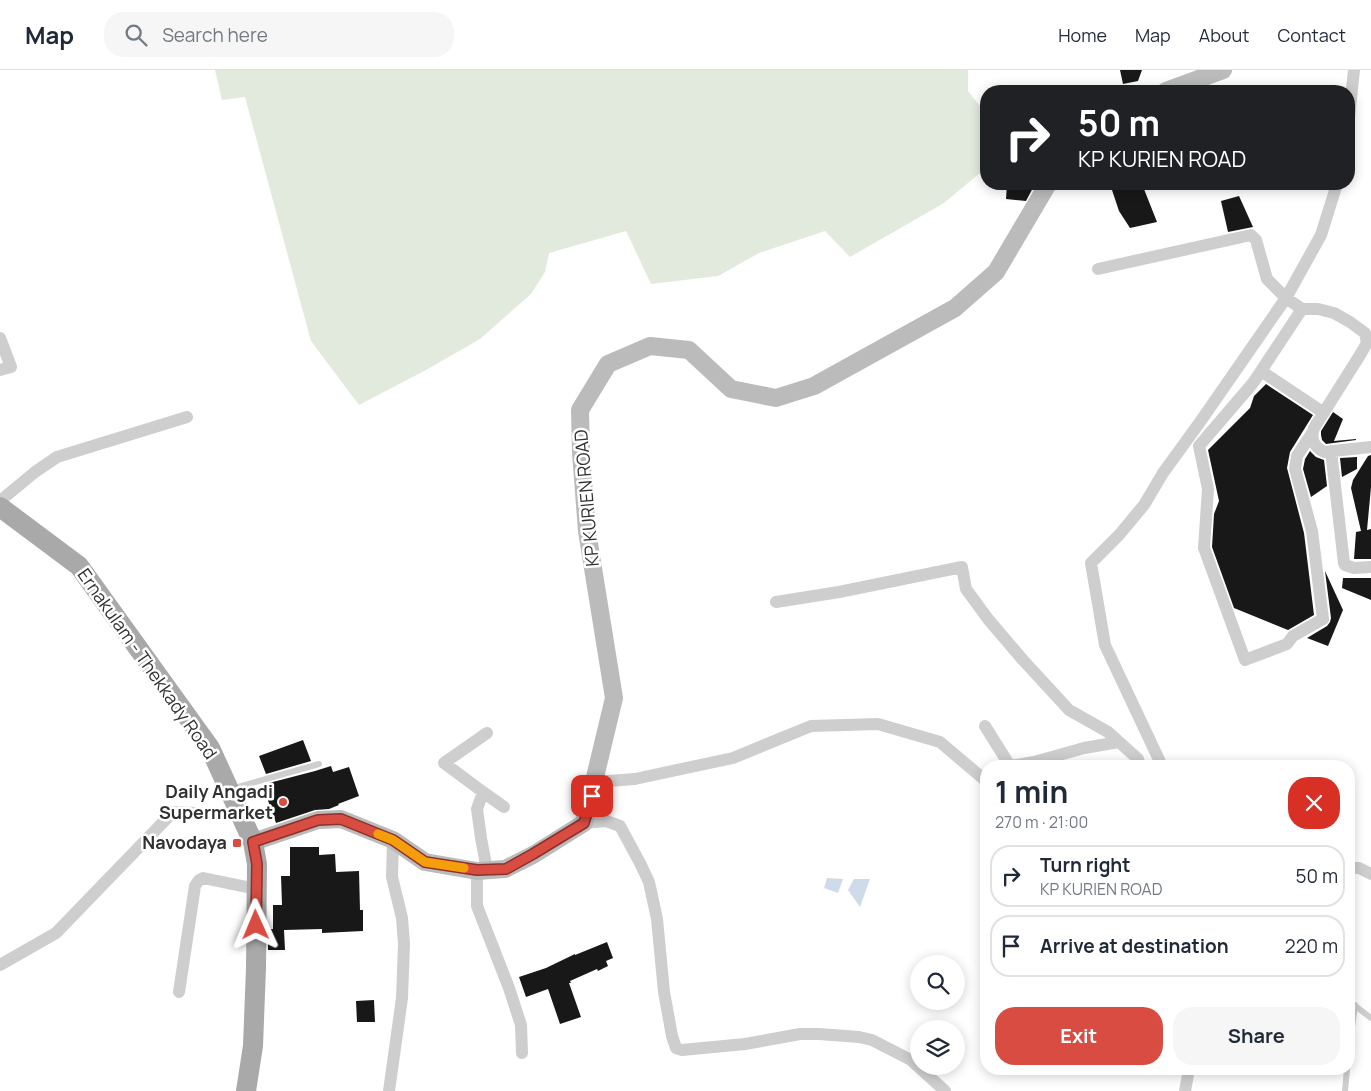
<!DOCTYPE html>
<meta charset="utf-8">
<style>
:root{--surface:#fff;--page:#f6f6f7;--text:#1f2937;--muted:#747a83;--line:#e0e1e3;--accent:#d84c42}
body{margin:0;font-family:Manrope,sans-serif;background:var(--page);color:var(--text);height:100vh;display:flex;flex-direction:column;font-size:19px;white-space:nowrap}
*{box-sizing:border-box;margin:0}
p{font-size:16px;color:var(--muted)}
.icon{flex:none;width:28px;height:28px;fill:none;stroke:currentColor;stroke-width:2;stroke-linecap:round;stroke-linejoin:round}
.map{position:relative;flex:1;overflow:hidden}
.panel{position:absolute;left:980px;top:690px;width:375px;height:315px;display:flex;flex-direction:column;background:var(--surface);border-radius:20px;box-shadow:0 2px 12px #0003}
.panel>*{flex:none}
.hud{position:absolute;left:980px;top:15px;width:375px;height:105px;border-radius:20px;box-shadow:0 2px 12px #0003;background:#202124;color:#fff;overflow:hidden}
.controls{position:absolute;left:910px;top:885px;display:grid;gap:10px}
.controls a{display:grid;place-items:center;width:55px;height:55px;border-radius:50%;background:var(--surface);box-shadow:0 2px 12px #0003;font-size:25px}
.pin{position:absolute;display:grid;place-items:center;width:42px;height:42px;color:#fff;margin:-21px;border-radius:10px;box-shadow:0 2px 8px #0006}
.me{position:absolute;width:55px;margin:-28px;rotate:359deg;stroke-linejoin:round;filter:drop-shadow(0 0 4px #0008)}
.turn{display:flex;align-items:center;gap:18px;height:105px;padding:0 15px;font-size:22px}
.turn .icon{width:65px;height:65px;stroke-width:2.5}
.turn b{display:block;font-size:35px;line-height:42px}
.round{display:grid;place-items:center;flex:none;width:52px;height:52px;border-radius:20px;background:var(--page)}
.summary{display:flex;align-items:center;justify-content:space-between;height:85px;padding:0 15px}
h1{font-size:30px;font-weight:700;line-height:38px}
.primary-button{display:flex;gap:10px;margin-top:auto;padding:10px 15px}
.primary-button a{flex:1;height:58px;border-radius:20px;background:var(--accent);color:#fff;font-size:20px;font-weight:700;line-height:58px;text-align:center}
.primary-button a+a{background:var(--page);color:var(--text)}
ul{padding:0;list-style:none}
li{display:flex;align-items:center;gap:15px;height:62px;margin:0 10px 8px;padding:0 5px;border:2px solid var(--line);border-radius:20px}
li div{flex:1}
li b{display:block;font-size:19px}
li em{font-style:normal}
header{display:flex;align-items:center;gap:30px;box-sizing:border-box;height:70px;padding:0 25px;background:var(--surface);border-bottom:1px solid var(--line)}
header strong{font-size:24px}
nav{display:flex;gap:28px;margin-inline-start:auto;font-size:18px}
.search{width:350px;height:45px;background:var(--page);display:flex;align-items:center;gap:12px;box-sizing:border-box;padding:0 18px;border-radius:20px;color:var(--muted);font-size:19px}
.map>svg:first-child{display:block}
.green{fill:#e2e9dd}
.water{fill:#cedbea}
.building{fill:#181818}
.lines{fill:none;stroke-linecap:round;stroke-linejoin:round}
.lane{stroke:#cecece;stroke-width:6}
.street{stroke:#cecece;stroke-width:12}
.secondary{stroke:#bbb;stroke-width:18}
.primary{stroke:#a9a9a9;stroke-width:20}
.route-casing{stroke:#8c312b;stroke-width:12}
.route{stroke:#d84c42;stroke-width:9}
.slow{stroke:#f59e0b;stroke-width:9}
.poi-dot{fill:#d84c42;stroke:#fff;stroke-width:2}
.labels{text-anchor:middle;stroke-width:5;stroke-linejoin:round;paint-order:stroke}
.street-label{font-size:18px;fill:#313131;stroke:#fff}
.poi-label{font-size:18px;font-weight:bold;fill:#313131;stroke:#fff;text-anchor:end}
</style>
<header>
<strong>Map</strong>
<div class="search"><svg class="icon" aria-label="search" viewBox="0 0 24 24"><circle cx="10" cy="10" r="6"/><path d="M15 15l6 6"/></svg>Search here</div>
<nav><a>Home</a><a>Map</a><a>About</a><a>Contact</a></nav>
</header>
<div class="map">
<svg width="1371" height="1021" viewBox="0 0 1371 1021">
<rect width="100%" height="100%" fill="#fff"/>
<!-- green -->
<path class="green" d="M215,0H968V21L986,44V98L944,133L850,187L825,161L759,183L718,206L651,214L626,161L549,183L545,202L531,224L480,269L426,300L359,335L311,271L245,27L222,30Z"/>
<!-- water -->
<path class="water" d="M827,808L843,809L838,823L824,818Z
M854,809H870L860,837L848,820Z"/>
<!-- building -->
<path class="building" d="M1120,0H1142L1138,11L1123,14Z
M1007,114H1035L1026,131L1006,129Z
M1110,114H1142L1157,152L1130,158L1119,141Z
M1239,126L1253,157L1228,162L1221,131Z
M1266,314L1313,345L1290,382L1287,398L1304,463L1314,545L1288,560L1234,538L1212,477L1214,444L1219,431L1208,380L1250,338L1254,326Z
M1333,342L1343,349L1334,371L1356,369V370L1326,374L1322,370L1321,365V361Z
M1310,381L1316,387L1324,390L1327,416L1311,427L1303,399L1305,389Z
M1371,385V417L1367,460L1371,459V489H1354L1356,462L1361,461L1351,418L1353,410L1368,386Z
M1357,387V399L1342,407L1340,388Z
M1325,501L1343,540L1328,576L1307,568L1327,556L1330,552L1331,548Z
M1343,508H1371V530L1342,518Z
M303,670L311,691L266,704L259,686Z
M331,696L333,702L349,697L359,726L338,734L339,735L329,739L315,740L276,753L265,722L271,720L269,713L315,701Z
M290,777H319V785L335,784L336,802L359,801L360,840H363V861L322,863V859L284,860L285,880H268V859H273V835H282L281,806H290Z
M607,872L613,888L606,891L608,896L598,901L597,899L570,911L571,913H569L581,947L560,954L548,919L526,927L519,907L546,898L575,884V885Z
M374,930L375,952H357L356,931Z"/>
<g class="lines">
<!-- lane -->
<path class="lane" d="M231,719L319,694
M1349,931L1371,948
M1349,979L1355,935
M1345,1021L1347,999"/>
<!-- street -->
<path class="street" d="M1349,48L1354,0
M1098,199L1251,165L1256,170L1267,209L1286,228L1302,239H1318L1334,243L1350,252L1365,263L1367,273L1360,285L1314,358C1310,368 1314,377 1324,382L1371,377
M1302,239L1253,313L1199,376L1208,419L1204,478L1245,590L1287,574L1293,566L1323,549L1312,461L1295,399L1297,386L1312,363
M0,268L11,297L0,300
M1261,301L1324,343
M1331,381L1344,493L1345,495L1354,498L1371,497
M0,431L35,402L57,387L187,347
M776,532L839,522L962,497L966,519L988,549L1023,590L1069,640L1108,662L1138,689L1140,696
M985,656L1010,696L1034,692L1084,678L1119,672
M487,663L444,693L483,722L477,739L481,768L487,800
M1162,696L1105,575L1091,493L1119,465L1144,435L1163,403L1200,352L1286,228L1321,165L1337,114
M595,712L635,709L733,688L811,656L878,654L940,672L986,711
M483,722L504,737
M584,753L606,751L620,756L640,793L649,812L657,849L664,922L672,966L676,978L682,980L745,974L800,964H819L859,967L872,970L911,990L945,1021
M1349,798H1359L1371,804
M477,801V836L509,918L521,955L522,983
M0,895L56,863L173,742L240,745
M179,922L195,816L199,810L203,808L256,819
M389,1021L402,928L404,874L402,848L392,807L393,770
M1185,1021L1189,999"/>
<!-- secondary -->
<path class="secondary" d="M1166,21L1223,0
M253,772L318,750L341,749L393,770L425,792L477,801L505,799L533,785L584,753L614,628L587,461L581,383L580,340L608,294L650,276L689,280L731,319L776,328L814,316L955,238L996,202L1048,114"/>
<!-- primary -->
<path class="primary" d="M0,437L79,496L210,678L253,772L257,794L256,898L253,976L246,1021"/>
</g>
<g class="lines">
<!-- route casing -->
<g class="route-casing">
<path id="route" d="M256,855L257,794L253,772L318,750L341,749L393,770L425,792L477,800L506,799L533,784L584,753L592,726"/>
</g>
<!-- route -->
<use href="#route" class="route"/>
<!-- slow -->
<path class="slow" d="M378,764L393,770L425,792L464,798"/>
</g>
<!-- markers -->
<g class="poi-dot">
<circle cx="283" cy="732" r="5"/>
<rect x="232" y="768" width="10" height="10" rx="2.5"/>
</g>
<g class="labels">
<!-- street labels -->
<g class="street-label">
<text transform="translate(587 428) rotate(-95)" y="6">KP KURIEN ROAD</text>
<text transform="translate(147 594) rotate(55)" y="6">Ernakulam - Thekkady Road</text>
</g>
<!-- poi labels -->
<g class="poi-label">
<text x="273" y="728">Daily Angadi<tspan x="273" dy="21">Supermarket</tspan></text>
<text x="227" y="779">Navodaya</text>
</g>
</g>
</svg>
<div class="controls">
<a><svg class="icon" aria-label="search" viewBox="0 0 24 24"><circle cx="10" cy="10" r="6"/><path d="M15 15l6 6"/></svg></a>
<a><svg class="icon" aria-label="layers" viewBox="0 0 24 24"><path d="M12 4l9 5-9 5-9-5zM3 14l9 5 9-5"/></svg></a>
</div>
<div class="pin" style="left:592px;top:726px;background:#d93025"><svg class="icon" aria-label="arrive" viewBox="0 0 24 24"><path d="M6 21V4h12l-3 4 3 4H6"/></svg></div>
<svg class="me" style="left:256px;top:855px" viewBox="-20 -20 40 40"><path d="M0-17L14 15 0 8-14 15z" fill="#d84c42" stroke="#fff" stroke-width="4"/></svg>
<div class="hud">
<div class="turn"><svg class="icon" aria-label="right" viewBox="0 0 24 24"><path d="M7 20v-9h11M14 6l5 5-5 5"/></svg><div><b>50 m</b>KP KURIEN ROAD</div></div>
</div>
<section class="panel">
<div class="summary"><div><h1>1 min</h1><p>270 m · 21:00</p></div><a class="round" style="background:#d93025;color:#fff"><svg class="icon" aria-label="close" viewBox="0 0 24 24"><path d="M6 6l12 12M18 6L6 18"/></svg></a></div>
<ul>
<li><svg class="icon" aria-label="right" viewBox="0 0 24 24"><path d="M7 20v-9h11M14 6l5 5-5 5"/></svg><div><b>Turn right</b><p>KP KURIEN ROAD</p></div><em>50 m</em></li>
<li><svg class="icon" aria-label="arrive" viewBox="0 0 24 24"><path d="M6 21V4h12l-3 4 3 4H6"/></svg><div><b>Arrive at destination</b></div><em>220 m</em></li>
</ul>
<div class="primary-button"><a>Exit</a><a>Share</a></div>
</section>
</div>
